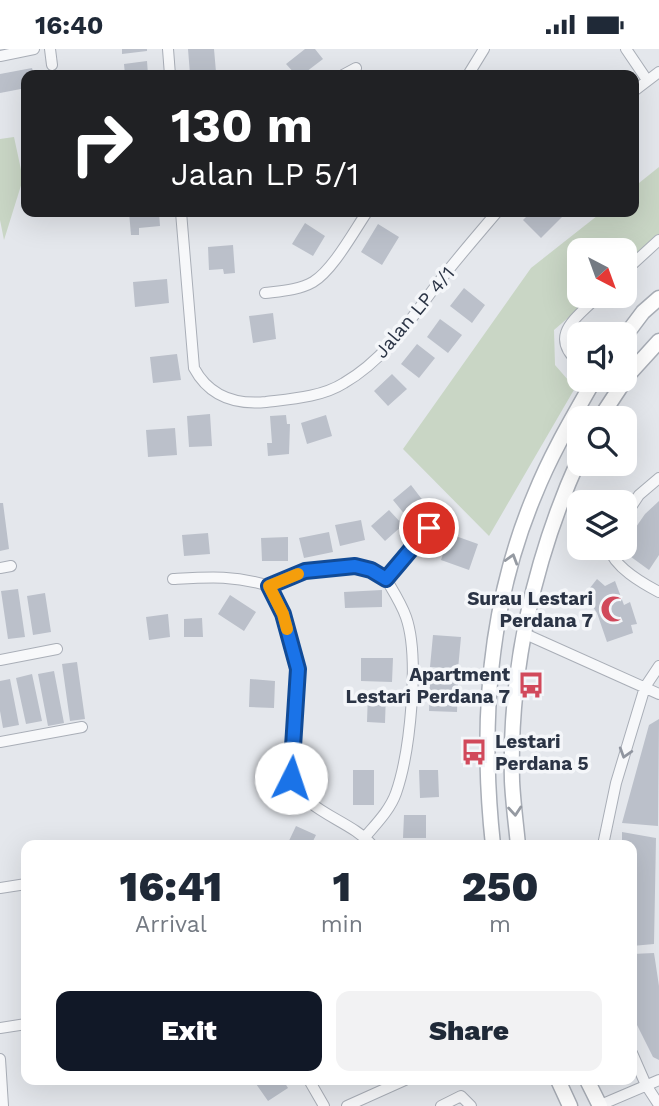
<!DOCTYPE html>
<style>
:root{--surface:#fff;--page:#f2f2f3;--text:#1f2937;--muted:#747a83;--accent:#111827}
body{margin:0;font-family:"Work Sans",sans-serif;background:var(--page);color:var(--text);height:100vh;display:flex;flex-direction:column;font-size:26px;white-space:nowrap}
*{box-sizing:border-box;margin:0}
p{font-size:23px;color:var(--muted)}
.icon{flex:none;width:38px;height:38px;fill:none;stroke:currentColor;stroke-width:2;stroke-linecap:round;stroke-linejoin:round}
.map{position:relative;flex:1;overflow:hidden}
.details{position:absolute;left:21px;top:791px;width:616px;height:245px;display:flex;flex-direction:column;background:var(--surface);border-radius:14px;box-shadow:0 7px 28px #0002}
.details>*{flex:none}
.guide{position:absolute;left:21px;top:21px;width:618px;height:147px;border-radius:14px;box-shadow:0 7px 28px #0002;background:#202124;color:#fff;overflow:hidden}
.needle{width:46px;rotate:139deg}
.fabs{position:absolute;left:567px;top:189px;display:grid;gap:14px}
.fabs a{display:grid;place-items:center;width:70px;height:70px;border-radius:14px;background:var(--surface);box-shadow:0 7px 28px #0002;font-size:35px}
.pin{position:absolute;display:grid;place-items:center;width:60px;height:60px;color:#fff;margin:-30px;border:4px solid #fff;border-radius:50%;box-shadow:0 2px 7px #0007}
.me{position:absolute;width:77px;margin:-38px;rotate:4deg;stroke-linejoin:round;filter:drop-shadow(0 0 5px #0008)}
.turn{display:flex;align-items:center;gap:24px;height:147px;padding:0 35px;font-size:32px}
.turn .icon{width:91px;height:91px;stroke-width:2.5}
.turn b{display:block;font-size:49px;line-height:60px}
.eta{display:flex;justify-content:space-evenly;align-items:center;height:119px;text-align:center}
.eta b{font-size:42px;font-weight:800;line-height:49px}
.primary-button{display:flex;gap:14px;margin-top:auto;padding:14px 35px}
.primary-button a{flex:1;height:80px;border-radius:14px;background:var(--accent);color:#fff;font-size:28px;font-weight:800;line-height:80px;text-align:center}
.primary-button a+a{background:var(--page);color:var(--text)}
.status{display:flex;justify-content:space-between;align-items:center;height:49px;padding:0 35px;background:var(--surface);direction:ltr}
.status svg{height:19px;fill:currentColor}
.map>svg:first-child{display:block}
.green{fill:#c9d6c5}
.building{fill:#bbc0ca}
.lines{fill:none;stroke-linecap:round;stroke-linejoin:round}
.minor-casing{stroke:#a9aeb7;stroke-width:12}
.secondary-casing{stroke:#a9aeb7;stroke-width:17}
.minor{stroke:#f7f8fa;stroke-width:10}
.secondary{stroke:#fff;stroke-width:14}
.oneway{stroke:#959aa2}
.oneway2{stroke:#9196a0}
.route-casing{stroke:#114b97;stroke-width:18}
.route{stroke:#1a73e8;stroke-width:12}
.slow{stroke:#f59e0b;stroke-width:12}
.labels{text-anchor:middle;stroke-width:7;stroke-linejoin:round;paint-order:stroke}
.street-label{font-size:19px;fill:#2b3445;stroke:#f4f6f9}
.poi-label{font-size:19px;font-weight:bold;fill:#2b3445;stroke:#f4f6f9;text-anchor:end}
</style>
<div class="status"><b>16:40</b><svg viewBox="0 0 49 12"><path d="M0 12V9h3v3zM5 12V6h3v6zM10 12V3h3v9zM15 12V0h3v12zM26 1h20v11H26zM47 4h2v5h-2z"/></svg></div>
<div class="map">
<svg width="659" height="1057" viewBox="0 0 659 1057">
<rect width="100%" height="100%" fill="#e4e7ec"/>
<!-- green -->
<path class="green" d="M14,88L23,130L4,191L0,171V90Z
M659,118V189L625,219V201H579V247H593L554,281L555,316L575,339L489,487L403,400L531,219L602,163H634V138Z"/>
<!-- building -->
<path class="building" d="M122,0H147V2L122,5Z
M188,0H214L216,23L190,25Z
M305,0H315L323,10L302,26H296L286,15Z
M147,12L148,26H125L124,15Z
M32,19L34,26H26V39L0,44V25Z
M129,163H159L160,177L139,179V186H131Z
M531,163H556L562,168L541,189L523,171Z
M305,174L325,187L313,207L292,195Z
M378,175L399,188L382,216L361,203Z
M233,196L235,224L224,225L223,220L209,221L208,198Z
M167,230L169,254L135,258L133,233Z
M464,239L485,256L472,274L450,257Z
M273,264L276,290L253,294L249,267Z
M440,270L462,286L448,304L427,288Z
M417,295L435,309L419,329L401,315Z
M177,305L181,331L153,334L150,308Z
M392,325L407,340L388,357L374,342Z
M210,365L212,397L189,398L187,367Z
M286,366L287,375H290L289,405L268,407L267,394H272L270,367Z
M326,366L332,387L307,395L301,374Z
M175,379L177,406L148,408L146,381Z
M411,436L424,453L406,467L393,451Z
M659,452V506L649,521L627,505L625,494L645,465Z
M0,454H3L9,500L0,502Z
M389,461L403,476L385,492L371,477Z
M361,471L365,491L340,497L335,476Z
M329,483L333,503L304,509L299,489Z
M208,484L210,505L184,507L182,486Z
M450,485L478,495L469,521L441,511Z
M288,488V512H262L261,489Z
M597,530L605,537L615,532L624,556L630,553L637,575L631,576L633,584L607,593L597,564L591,555L582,549Z
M18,540L25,588L8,590L1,542Z
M382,541V558L345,559L344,543Z
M45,544L51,583L33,586L27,547Z
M230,546L256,563L244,582L218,565Z
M168,565L170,588L149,591L146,568Z
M202,569L203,588H184V570Z
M433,586L461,588L458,620L430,618Z
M361,609H393L392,633L361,632Z
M77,613L85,670L70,672L62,615Z
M54,622L64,674L48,677L38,625Z
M32,625L42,672L26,675L16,629Z
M10,630L19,676L3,679L0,662V632Z
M250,630L275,632L274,659L249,658Z
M430,631H458L457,663L429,662Z
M368,643L386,644L385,674L367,673Z
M659,670L658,777L622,774L649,676Z
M353,721H374V756H353Z
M419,721H438L439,748L420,749Z
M404,766H426V789H403Z
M296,777L316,786L311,796H287Z
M622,783L656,789L654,895L632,897V796H622Z
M654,904L659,937V1011L653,1008L632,966V905Z
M256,1031H283L288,1039L268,1052L254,1032Z"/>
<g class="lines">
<!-- minor casing -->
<g class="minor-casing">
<path id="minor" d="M50,0L52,16
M168,0L170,26
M626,0L647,31
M0,7L34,0
M343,26L356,19
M468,26L484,0
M634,42L659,23
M181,163L194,319C209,347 235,356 266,353C291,350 322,348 344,334C382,312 407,276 432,242C453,214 475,189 497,163
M625,222L659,191
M265,244C281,242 299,241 313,233C333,221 354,182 367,163
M579,314C547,286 577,269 598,247
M625,467L639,446L659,429
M609,499C614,518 642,534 659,543
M0,519L11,517
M173,530C209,528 234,526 269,537L305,521L355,517L371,521L386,530
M269,537L283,565L298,620L291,729C306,764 349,770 372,796
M523,584L659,645
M0,611L57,600
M0,693L82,678
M365,788C376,775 390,761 396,744C410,704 420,608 406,568C401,554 393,542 386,530L429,479
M603,796L616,734L645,638L659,617
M0,839L26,835
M0,979L26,975
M632,1004L646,1036L659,1056
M0,1010L3,1057
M309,1031L324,1057
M347,1057L405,1031
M441,1057L461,1047L471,1057
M598,1057L659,1031"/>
</g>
<!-- secondary casing -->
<g class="secondary-casing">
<path id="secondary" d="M625,287L643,263L659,249
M600,369L629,325L659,292
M493,796C480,677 488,556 535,445C551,405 573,368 594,331
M518,796C516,775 513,753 512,732C509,621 534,510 579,410
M558,1031L570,1057
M587,1031L600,1057"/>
</g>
<!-- minor -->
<use href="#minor" class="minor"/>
<!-- secondary -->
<use href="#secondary" class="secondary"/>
</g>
<!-- one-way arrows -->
<defs><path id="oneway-chevron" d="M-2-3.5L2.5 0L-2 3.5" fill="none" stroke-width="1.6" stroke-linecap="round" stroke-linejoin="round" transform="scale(1.75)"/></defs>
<g class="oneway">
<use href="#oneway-chevron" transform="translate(512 510) rotate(-73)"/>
<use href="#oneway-chevron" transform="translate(515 762) rotate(85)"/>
</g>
<use class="oneway2" href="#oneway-chevron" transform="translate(625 704) rotate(107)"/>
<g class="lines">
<!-- route casing -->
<g class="route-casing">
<path id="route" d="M291,729L298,620L283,565L269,537L305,522L355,517L371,521L386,530L429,479"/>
</g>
<!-- route -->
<use href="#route" class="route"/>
<!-- slow -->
<path class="slow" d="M287,580L283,565L269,537L298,525"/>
</g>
<!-- icons -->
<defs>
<g id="mosque-bare" transform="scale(2.1)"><path d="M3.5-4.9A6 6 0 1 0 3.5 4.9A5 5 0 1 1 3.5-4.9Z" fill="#d1495b" stroke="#f4f6f9" stroke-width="2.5" paint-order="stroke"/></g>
<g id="bus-bare" transform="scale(2.1)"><path d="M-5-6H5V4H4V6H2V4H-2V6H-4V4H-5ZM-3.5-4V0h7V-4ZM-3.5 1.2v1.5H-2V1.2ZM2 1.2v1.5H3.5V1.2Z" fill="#d1495b" stroke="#f4f6f9" stroke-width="2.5" paint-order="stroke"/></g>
</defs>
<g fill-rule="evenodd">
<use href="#mosque-bare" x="614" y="560"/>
<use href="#bus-bare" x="531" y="636"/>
<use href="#bus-bare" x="474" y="703"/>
</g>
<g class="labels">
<!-- street labels -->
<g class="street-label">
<text transform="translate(414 263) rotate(-50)" y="7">Jalan LP 4/1</text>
</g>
<!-- poi labels -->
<g class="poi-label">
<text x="593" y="556">Surau Lestari<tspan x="593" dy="22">Perdana 7</tspan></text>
<text x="510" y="632">Apartment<tspan x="510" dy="22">Lestari Perdana 7</tspan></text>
<text x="495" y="699" text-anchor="start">Lestari<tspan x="495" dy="22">Perdana 5</tspan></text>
</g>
</g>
</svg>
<div class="fabs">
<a><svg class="needle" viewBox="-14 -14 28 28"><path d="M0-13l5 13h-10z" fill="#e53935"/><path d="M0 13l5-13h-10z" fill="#747a83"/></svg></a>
<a><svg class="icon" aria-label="sound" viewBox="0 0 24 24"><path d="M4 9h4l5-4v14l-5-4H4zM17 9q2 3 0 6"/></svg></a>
<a><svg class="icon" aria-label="search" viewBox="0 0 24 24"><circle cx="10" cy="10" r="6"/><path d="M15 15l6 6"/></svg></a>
<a><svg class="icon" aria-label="layers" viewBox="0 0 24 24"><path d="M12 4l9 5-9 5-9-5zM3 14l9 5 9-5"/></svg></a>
</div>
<div class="pin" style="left:429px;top:479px;background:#d93025"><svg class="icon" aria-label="arrive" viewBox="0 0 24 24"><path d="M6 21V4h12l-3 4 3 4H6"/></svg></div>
<svg class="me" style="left:291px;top:729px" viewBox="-20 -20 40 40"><circle r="19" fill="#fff"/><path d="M0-13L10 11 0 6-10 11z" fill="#1a73e8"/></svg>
<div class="guide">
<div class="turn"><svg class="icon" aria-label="right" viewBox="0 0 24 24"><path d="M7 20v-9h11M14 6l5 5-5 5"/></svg><div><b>130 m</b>Jalan LP 5/1</div></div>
</div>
<section class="details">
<div class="eta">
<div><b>16:41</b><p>Arrival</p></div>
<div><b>1</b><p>min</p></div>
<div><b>250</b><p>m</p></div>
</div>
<div class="primary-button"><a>Exit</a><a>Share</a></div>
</section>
</div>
